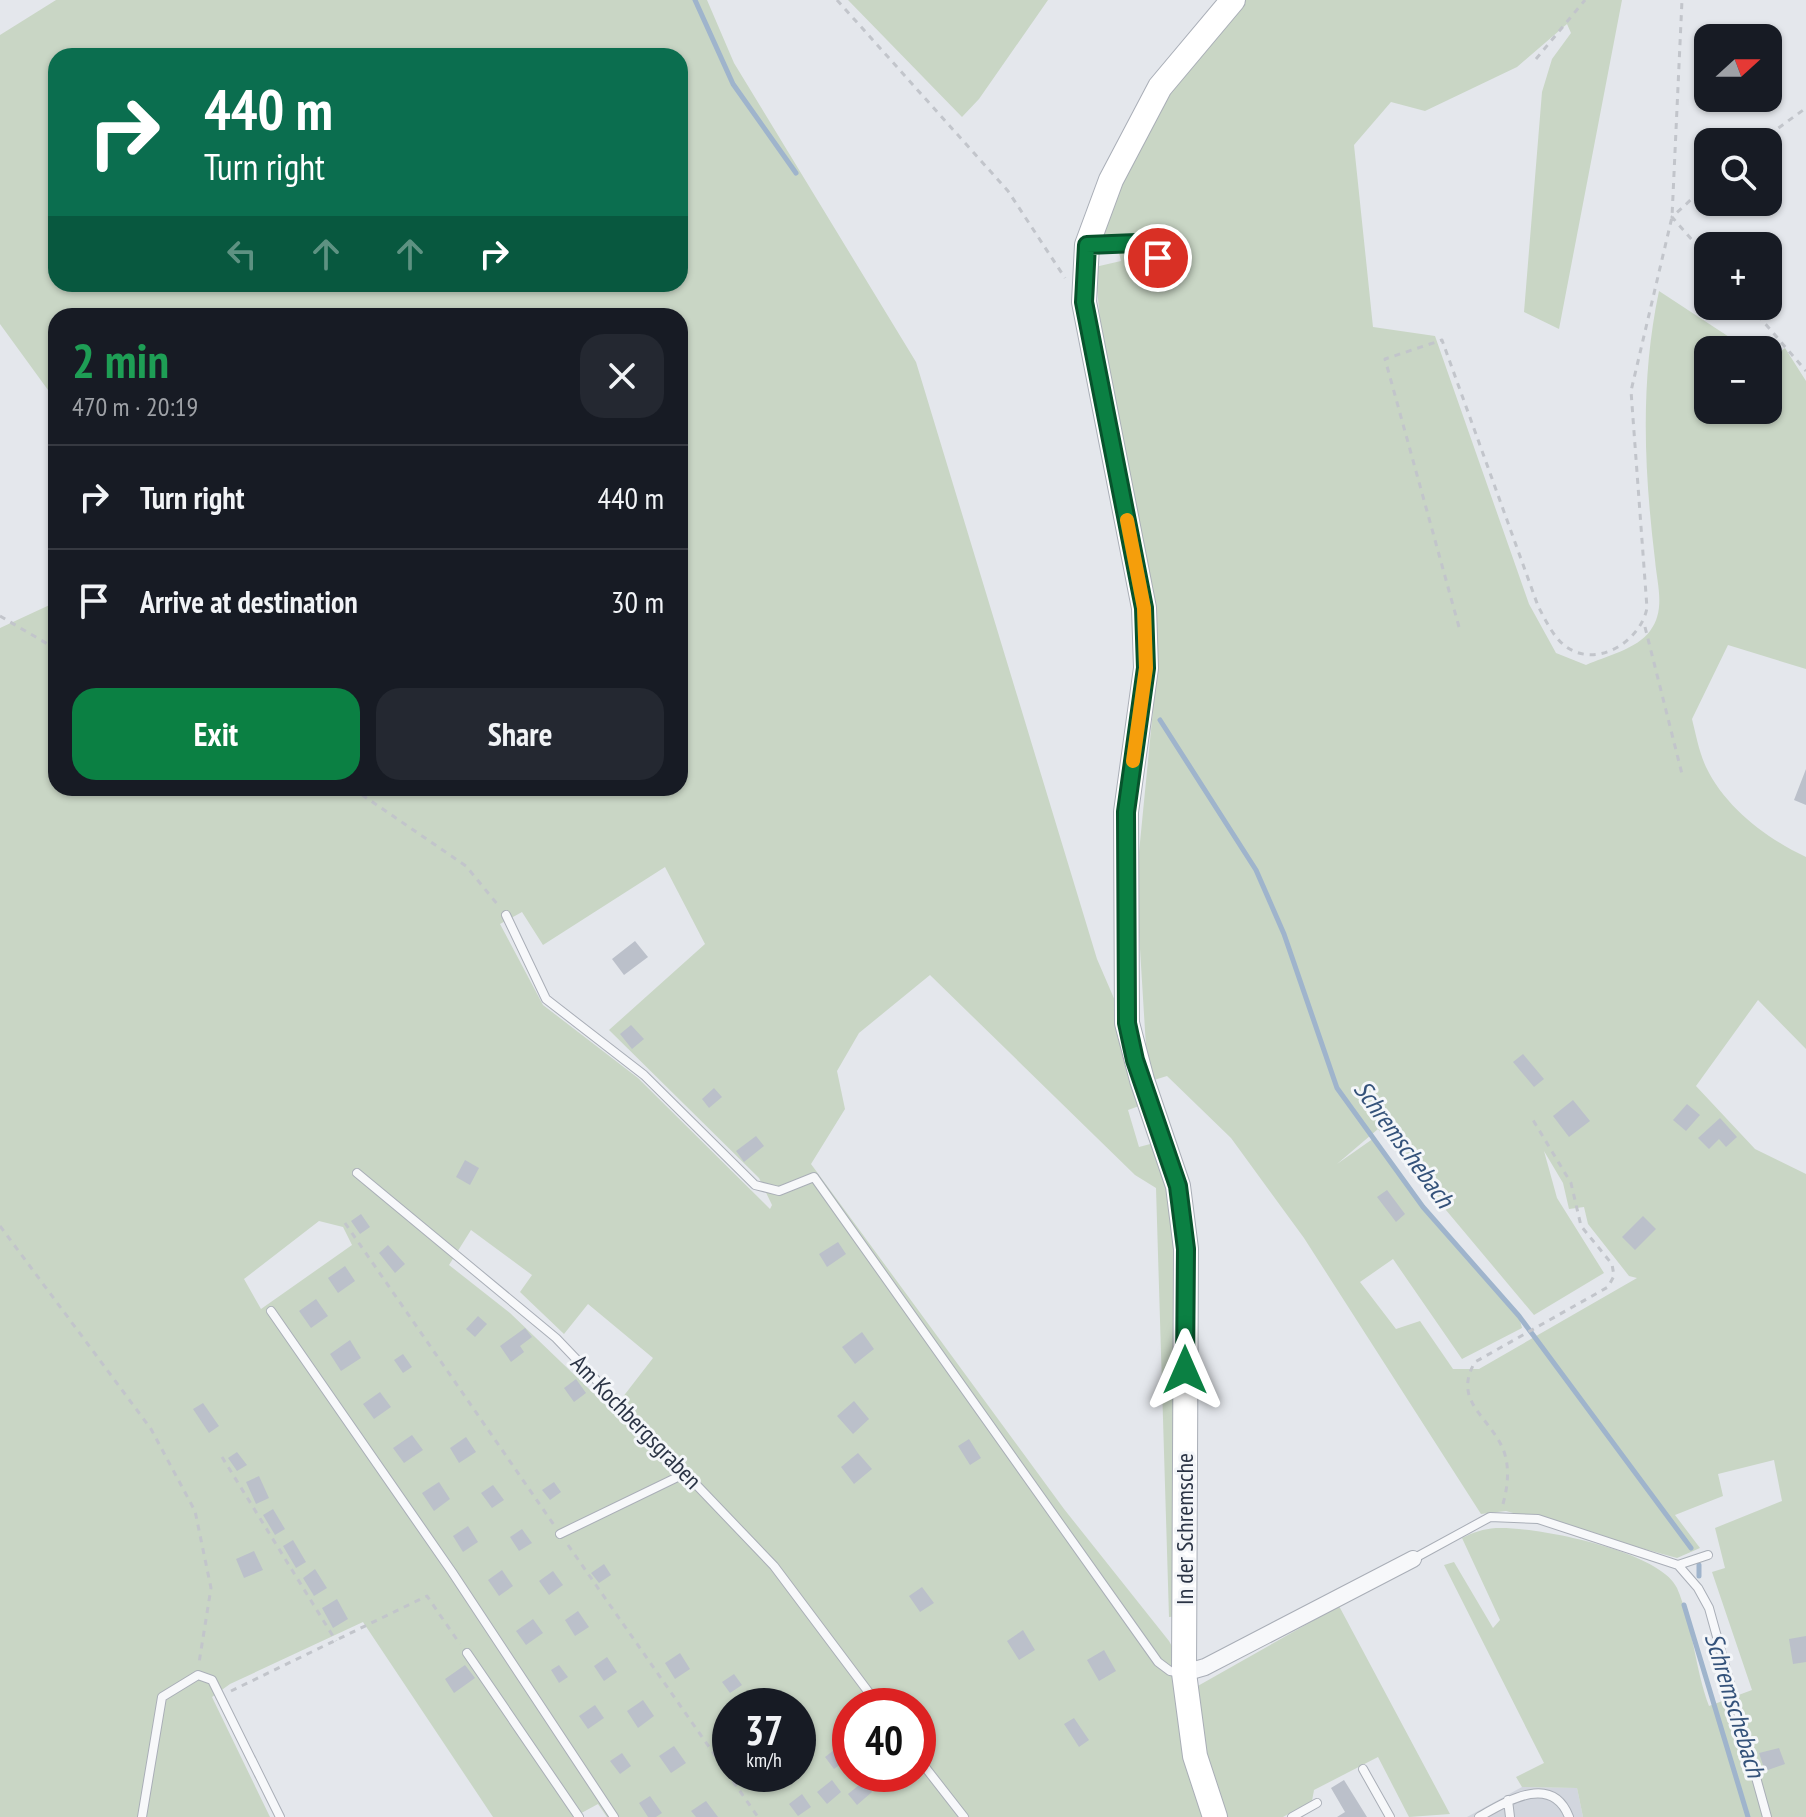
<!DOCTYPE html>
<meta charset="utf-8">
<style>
:root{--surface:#171b24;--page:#242831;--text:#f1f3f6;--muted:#9ea1a6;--line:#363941;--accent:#0b8043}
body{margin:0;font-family:"PT Sans Narrow",sans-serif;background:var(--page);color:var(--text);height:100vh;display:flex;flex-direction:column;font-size:30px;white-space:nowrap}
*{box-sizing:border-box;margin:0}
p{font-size:26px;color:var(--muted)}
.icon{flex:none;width:44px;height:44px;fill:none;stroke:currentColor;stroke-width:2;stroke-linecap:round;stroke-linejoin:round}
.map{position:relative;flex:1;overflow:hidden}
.side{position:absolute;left:48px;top:308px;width:640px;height:488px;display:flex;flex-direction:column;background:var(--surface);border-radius:24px;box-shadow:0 2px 6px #0004}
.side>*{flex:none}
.guide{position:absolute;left:48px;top:48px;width:640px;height:244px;border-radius:24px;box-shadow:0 2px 6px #0004;background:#0b6e4f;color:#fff;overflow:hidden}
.needle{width:52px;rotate:69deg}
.controls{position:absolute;left:1694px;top:24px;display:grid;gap:16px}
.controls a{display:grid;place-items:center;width:88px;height:88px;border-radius:16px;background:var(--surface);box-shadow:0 2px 6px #0004;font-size:40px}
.speed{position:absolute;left:712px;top:1688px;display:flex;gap:16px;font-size:40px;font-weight:700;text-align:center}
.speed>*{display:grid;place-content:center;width:104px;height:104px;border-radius:50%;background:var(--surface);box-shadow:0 2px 6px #0004;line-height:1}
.speed small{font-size:20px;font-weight:400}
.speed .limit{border:12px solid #d22;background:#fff;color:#111}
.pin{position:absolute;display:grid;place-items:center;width:68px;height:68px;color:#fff;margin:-34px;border:4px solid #fff;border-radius:50%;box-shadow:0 2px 8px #0007}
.me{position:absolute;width:88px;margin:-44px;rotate:0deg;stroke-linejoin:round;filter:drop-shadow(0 0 6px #0008)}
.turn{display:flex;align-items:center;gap:28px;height:168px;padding:0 24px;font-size:36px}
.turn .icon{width:104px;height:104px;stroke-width:2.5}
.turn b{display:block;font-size:56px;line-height:68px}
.lanes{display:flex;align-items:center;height:76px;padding:0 24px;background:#0003;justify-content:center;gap:40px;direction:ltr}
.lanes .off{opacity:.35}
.round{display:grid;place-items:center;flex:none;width:84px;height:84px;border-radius:24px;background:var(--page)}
.headline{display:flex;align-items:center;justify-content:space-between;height:136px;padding:0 24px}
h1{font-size:48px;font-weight:700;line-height:60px;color:#1e9e55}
.primary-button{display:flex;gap:16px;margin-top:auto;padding:16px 24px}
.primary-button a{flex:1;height:92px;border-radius:24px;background:var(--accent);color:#fff;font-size:32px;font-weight:700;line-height:92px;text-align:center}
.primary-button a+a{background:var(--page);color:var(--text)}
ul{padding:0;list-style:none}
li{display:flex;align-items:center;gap:24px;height:104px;padding:0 24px;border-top:2px solid var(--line)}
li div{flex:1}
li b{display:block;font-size:30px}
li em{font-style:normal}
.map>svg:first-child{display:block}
.built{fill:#d2d6de}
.green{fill:#c9d6c5;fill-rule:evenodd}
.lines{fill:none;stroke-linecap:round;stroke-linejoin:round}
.stream{stroke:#9fb4cc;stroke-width:5}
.building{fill:#bbc0ca}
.lane-casing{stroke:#a9aeb7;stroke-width:10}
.street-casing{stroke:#a9aeb7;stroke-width:18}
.secondary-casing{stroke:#a9aeb7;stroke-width:26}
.path{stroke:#c2c5cb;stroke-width:3;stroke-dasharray:6 6;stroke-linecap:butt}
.lane{stroke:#f7f8fa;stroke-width:8}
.street{stroke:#f7f8fa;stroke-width:16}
.secondary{stroke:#fff;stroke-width:24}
.route-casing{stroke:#07532c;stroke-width:20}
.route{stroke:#0b8043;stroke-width:14}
.slow{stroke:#f59e0b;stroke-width:14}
.labels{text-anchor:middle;stroke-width:6;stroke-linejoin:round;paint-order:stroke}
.street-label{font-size:24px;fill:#2b3445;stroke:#f4f6f9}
.water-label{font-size:26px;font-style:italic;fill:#34527a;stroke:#f4f6f9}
</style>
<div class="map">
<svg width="1806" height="1817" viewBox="0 0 1806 1817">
<rect width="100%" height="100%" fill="#e4e7ec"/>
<!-- built -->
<path class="built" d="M1522,1787L1577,1788L1583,1817H1467Z"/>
<!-- green -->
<path class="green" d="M56,0H707L734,63L916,362L1097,959L1119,1010L1142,1105L1128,1110L1139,1147L1154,1143L1176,1225L1179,1616L1169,1617L1156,1188L1135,1175L930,975L859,1033L837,1071L845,1109L811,1164L1064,1509L1169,1641L1179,1659L1207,1817H607L598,1804L574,1817H493L363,1622L230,1684L212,1697L270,1817H0V628L56,602V788H680V316H56V401L0,324V35ZM56,56H680V284H56ZM665,867L705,944L609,1030L759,1178L772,1205L770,1209L638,1078L543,1005L500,924L522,912L543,945ZM319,1221L343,1227L352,1245L261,1309L244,1279ZM471,1230L532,1275L520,1292L564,1334L588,1304L653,1358L612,1411L510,1313L449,1265ZM730,1706H798V1774H730ZM850,1706H918V1774H850Z
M848,0H1048L979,99L962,117Z
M1223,0H1622L1559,329L1524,312L1542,92L1552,59L1571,33L1567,24L1517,67L1425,111L1391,102L1354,145L1373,327L1435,336L1529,604L1556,653L1586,665C1606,656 1637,649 1650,631C1666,610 1657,584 1655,560C1644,469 1640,381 1659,291L1749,350H1708V410H1768V361L1785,348L1806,381V669L1728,645L1692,719C1696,735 1699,752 1706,767C1725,807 1767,839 1806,857V1049L1758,1000L1696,1086L1755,1149L1806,1174V1817H1583L1577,1788L1522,1787L1516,1777L1544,1763L1444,1565L1454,1562L1493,1628L1500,1620L1462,1538C1474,1532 1483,1529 1496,1528C1535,1526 1661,1551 1677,1588C1693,1625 1695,1669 1709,1706L1752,1690L1712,1572L1725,1568L1715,1528L1782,1501L1774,1460L1718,1474L1723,1496L1675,1515L1700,1548L1677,1558L1506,1511L1481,1514L1304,1238L1231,1138L1167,1076L1154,1080L1146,1047L1136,883L1157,669L1147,560L1100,320L1095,267L1121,261L1116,241L1099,238L1113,193ZM1378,1129L1534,1315L1604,1273L1557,1198L1544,1151L1563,1183L1569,1209L1584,1207L1588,1224L1629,1276L1637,1278L1479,1369H1453L1420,1321L1396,1329L1360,1282L1393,1259L1462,1359L1522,1328L1519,1316L1423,1207L1374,1138L1337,1164Z
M1339,1606L1450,1814L1409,1817L1378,1757L1314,1790L1312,1801L1283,1817H1223L1205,1758L1196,1687Z"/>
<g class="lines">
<!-- stream -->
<path class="stream" d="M695,0L733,84L796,173
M1160,720L1256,870L1284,934L1337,1088L1423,1207L1519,1316L1691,1548
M1699,1576V1565
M1684,1605L1748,1817"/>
</g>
<!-- building -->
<path class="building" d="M1806,769V805L1794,800Z
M635,941L648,957L624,975L612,959Z
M631,1025L644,1039L632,1049L620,1034Z
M1523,1054L1544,1079L1534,1087L1513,1062Z
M714,1088L722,1097L709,1108L702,1099Z
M1573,1100L1590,1121L1569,1137L1553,1116Z
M1687,1104L1700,1115L1686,1131L1673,1120Z
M1720,1118L1737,1137L1726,1147L1719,1139L1709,1149L1698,1138Z
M756,1136L764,1146L744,1162L736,1151Z
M465,1160L479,1168L470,1185L456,1177Z
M1387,1190L1405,1214L1396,1222L1377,1197Z
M361,1214L370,1227L360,1234L351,1221Z
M1643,1216L1656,1229L1635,1250L1622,1237Z
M838,1242L846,1254L827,1267L819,1254Z
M388,1245L405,1264L395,1273L379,1253Z
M345,1266L355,1281L338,1293L328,1278Z
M316,1299L328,1316L311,1328L299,1311Z
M478,1316L487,1324L475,1337L466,1329Z
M525,1328L532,1337L520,1346L524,1352L511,1362L500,1346Z
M862,1332L874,1349L855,1364L842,1347Z
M350,1340L361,1358L341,1371L330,1354Z
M403,1354L412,1367L403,1373L394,1360Z
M576,1379L586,1393L574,1402L564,1388Z
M380,1392L391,1407L374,1419L363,1404Z
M854,1401L869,1419L853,1434L837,1416Z
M203,1403L219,1426L209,1433L193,1409Z
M412,1435L423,1450L404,1463L393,1448Z
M466,1437L476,1452L459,1463L450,1448Z
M969,1439L981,1458L970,1465L958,1446Z
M237,1452L247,1465L237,1471L228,1458Z
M858,1453L872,1469L854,1484L841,1467Z
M259,1476L269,1498L256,1504L246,1482Z
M439,1482L450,1499L434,1511L422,1493Z
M554,1482L561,1492L550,1500L542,1490Z
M493,1485L504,1500L492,1508L481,1493Z
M273,1509L285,1529L275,1535L263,1515Z
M468,1526L478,1542L463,1552L453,1536Z
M522,1529L532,1543L519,1551L510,1537Z
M293,1540L306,1562L296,1568L283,1546Z
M254,1551L263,1570L244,1578L236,1559Z
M604,1564L611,1575L599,1583L591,1573Z
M315,1569L327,1588L314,1596L303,1578Z
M502,1570L513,1586L499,1596L488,1580Z
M553,1571L563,1585L549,1595L539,1581Z
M922,1587L934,1603L920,1612L909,1596Z
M337,1599L348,1619L333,1628L322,1608Z
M578,1611L589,1627L575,1636L565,1620Z
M533,1619L543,1633L526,1645L516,1631Z
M1023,1630L1035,1650L1019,1660L1007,1641Z
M1806,1636V1662L1793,1664L1789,1639Z
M1104,1650L1116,1671L1099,1681L1087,1660Z
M680,1653L690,1669L675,1679L665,1663Z
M607,1657L617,1672L604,1681L594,1666Z
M465,1665L475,1678L454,1693L445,1679Z
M559,1665L568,1677L559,1683L551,1670Z
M734,1674L742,1685L730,1693L722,1682Z
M643,1700L654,1716L638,1728L627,1711Z
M595,1705L604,1718L588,1729L579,1716Z
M1074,1718L1089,1740L1079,1747L1064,1724Z
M674,1746L686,1763L671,1773L659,1756Z
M838,1747L848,1759L834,1769L825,1757Z
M1779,1748L1785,1764L1765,1771L1759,1753Z
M622,1753L631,1766L620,1774L610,1761Z
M832,1780L841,1792L827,1804L817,1792Z
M1344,1780L1367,1817H1337L1345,1812L1331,1788Z
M864,1781L872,1792L857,1805L848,1794Z
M802,1794L811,1807L798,1816L789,1804Z
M650,1796L662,1813L656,1817H648L639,1803Z
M706,1801L718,1817H696L691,1811Z"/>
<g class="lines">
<!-- lane casing -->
<g class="lane-casing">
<path id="lane" d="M1092,245C1137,243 1148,240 1171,283
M506,915L546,999L644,1075L755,1185L779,1191L814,1177L1158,1662L1170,1671L1183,1673
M357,1173L556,1338L774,1566L879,1706
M271,1311L452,1572L614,1817
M560,1534L686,1473
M1413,1559L1490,1517L1538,1519L1678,1565L1698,1588L1709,1608L1767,1817
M1678,1565L1708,1555
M467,1653L579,1817
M918,1758L964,1817
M1363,1769L1390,1817
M1508,1800L1510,1817
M142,1817L162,1697L198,1675L212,1680L280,1817
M1292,1817L1317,1803
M1479,1817C1507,1801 1552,1773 1569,1817"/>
</g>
<!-- street casing -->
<g class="street-casing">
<path id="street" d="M1184,1673L1205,1667L1413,1559"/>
</g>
<!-- secondary casing -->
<g class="secondary-casing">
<path id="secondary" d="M1215,1817L1195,1756L1184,1673L1186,1249L1178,1186L1142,1080L1127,1023L1126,812L1146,668L1144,608L1084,302L1087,245L1111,180L1160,87L1233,0"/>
</g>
<!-- path -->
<path class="path" d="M837,0L1008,191L1065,278
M1536,59L1585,0
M1759,142L1806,108
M1708,184L1672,217L1708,258
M1750,306L1806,371
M0,616L56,649
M1459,627L1385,359L1442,340L1538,606C1546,621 1554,639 1568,648C1599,668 1641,640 1647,608L1631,391L1672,217L1682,0
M1645,627L1682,774
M352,788L466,866L498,905
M345,1223L554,1525
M0,1226L151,1429L195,1511L211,1588L199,1663
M222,1457L336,1641
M1503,1504C1508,1486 1510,1466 1503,1449C1489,1416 1452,1401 1475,1362L1608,1287L1614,1276L1612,1264L1581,1226L1571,1183L1533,1120
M568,1545L758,1817
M231,1691L427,1596L460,1644"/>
<!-- lane -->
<use href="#lane" class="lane"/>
<!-- street -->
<use href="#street" class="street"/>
<!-- secondary -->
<use href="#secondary" class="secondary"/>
</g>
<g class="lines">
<!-- route casing -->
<g class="route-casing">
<path id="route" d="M1158,258L1137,243L1087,245L1084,302L1144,608L1146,668L1126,812L1127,1023L1135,1060L1178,1186L1186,1249L1185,1370"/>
</g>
<!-- route -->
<use href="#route" class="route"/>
<!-- slow -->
<path class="slow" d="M1127,520L1144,608L1146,668L1133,761"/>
</g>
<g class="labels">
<!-- street labels -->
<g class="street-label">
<text transform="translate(636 1422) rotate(46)" y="8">Am Kochbergsgraben</text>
<text transform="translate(1185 1529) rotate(-90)" y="8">In der Schremsche</text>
</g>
<!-- water labels -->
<g class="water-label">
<text transform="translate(1404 1144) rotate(54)" y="9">Schremschebach</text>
<text transform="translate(1735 1705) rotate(73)" y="9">Schremschebach</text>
</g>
</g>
</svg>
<div class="controls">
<a><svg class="needle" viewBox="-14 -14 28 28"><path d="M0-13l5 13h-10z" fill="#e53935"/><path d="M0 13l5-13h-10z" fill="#9ea1a6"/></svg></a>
<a><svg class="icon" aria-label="search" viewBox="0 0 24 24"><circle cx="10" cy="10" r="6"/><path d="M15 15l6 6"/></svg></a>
<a>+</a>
<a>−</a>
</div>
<div class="speed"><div>37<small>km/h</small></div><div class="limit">40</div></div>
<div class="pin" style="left:1158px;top:258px;background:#d93025"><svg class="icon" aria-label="arrive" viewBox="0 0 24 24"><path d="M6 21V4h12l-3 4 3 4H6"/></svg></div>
<svg class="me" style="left:1185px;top:1370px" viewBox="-20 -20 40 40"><path d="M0-17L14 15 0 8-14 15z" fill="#0b8043" stroke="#fff" stroke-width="4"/></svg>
<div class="guide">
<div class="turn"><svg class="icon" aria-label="right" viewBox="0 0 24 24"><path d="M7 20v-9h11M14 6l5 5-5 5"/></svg><div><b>440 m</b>Turn right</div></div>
<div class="lanes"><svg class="icon off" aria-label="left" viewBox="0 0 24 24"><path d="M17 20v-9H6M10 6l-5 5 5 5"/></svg><svg class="icon off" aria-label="ahead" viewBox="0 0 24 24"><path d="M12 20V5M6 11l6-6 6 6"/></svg><svg class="icon off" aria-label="ahead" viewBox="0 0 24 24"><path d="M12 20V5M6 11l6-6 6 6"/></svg><svg class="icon" aria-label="right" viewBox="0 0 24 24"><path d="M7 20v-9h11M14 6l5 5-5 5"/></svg></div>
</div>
<section class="side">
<div class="headline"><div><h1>2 min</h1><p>470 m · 20:19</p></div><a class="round"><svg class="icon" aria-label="close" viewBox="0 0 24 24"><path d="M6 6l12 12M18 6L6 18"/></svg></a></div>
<ul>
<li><svg class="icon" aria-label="right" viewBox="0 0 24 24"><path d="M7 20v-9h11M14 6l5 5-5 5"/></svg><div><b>Turn right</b></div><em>440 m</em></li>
<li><svg class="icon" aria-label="arrive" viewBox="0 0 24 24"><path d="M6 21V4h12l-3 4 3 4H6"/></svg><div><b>Arrive at destination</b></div><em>30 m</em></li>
</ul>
<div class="primary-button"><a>Exit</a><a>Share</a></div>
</section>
</div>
